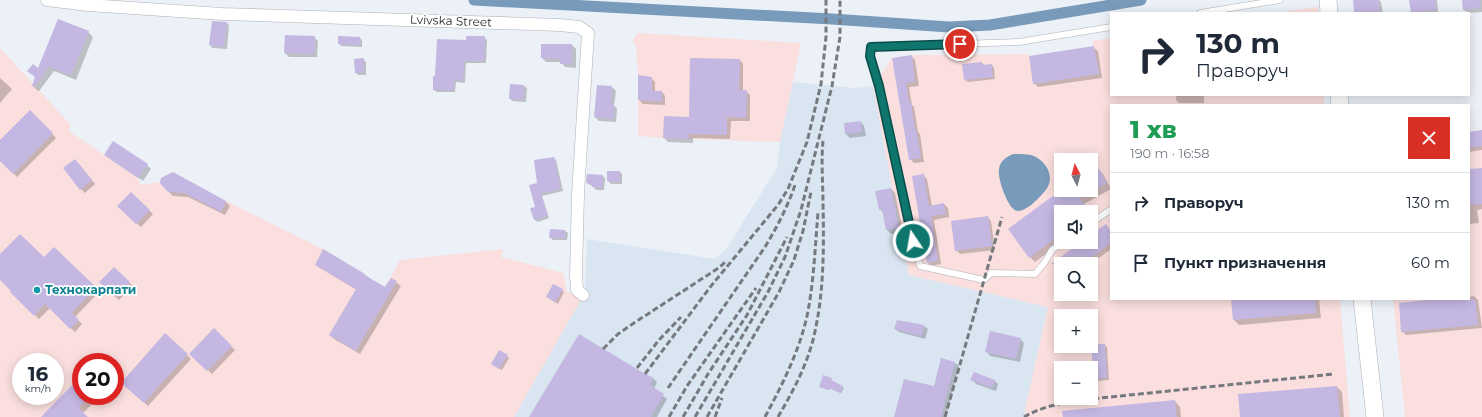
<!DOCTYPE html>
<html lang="uk">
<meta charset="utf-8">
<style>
:root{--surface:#fff;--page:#f2f2f3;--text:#1f2937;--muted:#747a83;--line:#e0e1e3}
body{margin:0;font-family:Montserrat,sans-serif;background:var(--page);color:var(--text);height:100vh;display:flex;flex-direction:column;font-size:15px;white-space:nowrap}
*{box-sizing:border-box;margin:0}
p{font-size:13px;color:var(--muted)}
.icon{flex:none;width:22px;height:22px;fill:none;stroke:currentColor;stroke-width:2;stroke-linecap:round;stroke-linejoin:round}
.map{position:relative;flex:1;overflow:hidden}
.drawer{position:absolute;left:1110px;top:104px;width:360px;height:196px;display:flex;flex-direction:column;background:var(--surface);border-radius:0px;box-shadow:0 2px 10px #0003}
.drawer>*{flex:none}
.top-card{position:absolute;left:1110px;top:12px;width:360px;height:84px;border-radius:0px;box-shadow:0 2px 10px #0003;background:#fff;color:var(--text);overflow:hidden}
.needle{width:26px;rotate:354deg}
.buttons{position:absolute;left:1054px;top:153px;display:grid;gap:8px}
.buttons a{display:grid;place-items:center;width:44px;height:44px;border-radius:0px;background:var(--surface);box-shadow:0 2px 10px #0003;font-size:20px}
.speed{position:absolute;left:12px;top:353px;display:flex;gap:8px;font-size:20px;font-weight:700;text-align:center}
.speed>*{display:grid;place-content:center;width:52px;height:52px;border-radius:50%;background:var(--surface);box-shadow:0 2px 10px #0003;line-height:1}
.speed small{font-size:10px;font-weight:400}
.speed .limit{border:6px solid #d22;background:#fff;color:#111}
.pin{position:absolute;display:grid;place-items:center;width:34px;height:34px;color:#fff;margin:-17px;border:2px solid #fff;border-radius:50%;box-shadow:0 1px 4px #0007}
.me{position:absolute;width:44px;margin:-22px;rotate:348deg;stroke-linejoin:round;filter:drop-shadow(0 0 3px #0008)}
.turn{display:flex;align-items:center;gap:14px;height:84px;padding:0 20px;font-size:18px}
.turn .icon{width:52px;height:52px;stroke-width:2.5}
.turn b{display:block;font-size:28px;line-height:34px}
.round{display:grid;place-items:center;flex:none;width:42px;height:42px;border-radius:0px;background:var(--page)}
.overview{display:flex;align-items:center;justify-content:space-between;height:68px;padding:0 20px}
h1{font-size:24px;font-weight:800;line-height:30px;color:#1e9e55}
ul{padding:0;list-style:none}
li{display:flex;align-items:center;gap:12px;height:60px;padding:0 20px;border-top:1px solid var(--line)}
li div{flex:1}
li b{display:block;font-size:15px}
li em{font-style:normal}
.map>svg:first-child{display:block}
.built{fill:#dae5f2}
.industrial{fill:#fadfde;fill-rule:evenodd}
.water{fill:#799bbb}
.shadow{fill:#0003}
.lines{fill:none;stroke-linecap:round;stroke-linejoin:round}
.canal{stroke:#799bbb;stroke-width:11}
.building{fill:#c4b7e2}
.lane-casing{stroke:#acb1b7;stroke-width:7}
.street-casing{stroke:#acb1b7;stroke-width:13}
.secondary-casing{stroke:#acb1b7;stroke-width:18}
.lane{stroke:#fff;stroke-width:6}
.street{stroke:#fff;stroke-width:12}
.secondary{stroke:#fff;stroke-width:17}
.rail{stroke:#76797e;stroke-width:3;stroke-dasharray:6 3;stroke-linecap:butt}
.route-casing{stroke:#0a4d48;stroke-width:10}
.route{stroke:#0f766e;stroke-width:7}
.culture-dot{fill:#0f9aa8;stroke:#fff;stroke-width:1.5}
.labels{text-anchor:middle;stroke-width:3.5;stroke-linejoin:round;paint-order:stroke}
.street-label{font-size:12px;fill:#2a2c2f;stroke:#fff}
.culture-label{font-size:12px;font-weight:bold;fill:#0d838f;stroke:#fff;text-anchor:start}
</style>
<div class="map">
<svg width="1482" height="417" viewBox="0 0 1482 417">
<rect width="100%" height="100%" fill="#ebf1f7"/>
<!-- built -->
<path class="built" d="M793,82L855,88L873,86L909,275L1048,307L1025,410L1027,417H514L585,291L587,239L715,259L727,248L777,168L780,142Z"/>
<!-- industrial -->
<path class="industrial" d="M1318,7V13H1276Z
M637,33L801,43L780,142L663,138L638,136V75L636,45L633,41Z
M1111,38V95H1324V105H1111V299H1340L1350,417H1027L1025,410L1048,307L909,275L873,86L892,58L912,55L1026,54L1029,56L1094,47L1092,41ZM1061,160H1091V190H1061ZM1061,212H1091V242H1061ZM1061,264H1091V294H1061ZM1061,316H1091V346H1061ZM1061,368H1091V398H1061Z
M0,48L71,125L69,131L138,178L141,185L160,182L161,178L173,172L216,196L323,249L365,274V276L385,287L400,260L503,249L501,257L563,273L567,292L582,298L514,417H0ZM21,362H55V396H21ZM81,362H115V396H81Z
M1482,130V417H1405L1393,299H1469V132Z"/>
<!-- water -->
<path class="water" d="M1013,154C1019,154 1026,154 1031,155C1047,160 1056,178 1045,191C1039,198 1027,211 1018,211C1008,211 997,177 999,169C1000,161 1006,157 1013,154Z"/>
<!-- shadow -->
<path class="shadow" d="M1363,0H1379L1381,2L1383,13H1355Z
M1410,0H1437L1438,12L1412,13Z
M1463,0H1482V12L1468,13L1464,10Z
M227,23L229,25L227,49L212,48L210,45Z
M88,32L93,37L76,80L54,71L39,91H38L33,86L36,78L29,71L39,70Z
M314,37L318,41L317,57H289L285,53Z
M484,37L487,40L486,63H466L465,83L456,82L455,92H437L434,90L467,41Z
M360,38L362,40V47L341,46L339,44Z
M572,45L576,49V68L565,67L561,62H546L542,58Z
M1094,48L1098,51L1102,78L1038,87L1034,83Z
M911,56L915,60L919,86L909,87L912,105L914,107L918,132L920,134L924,162L914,163L910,159L893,59Z
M363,59L366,62V75H358L356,73Z
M740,60L743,64V91H746L750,95V121H731L730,139L693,138V143L668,142L664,138L665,117L690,118Z
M982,63L984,65H992L994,68L995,79L968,82L965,80Z
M0,78L12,89L0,103Z
M651,78L655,82V92H662L665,96V105L643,104L639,100Z
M511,85L524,86L527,88L526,102L512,101L510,98Z
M612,87L616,91L614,106L617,108L616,122L599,121L595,117Z
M1176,95H1204V103H1179L1176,100Z
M30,111L56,138L17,177L0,160V142Z
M861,122L864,126L866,136L850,138L846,134Z
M1482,131V150L1469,152V133Z
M106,155L147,165L151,169L143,181Z
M554,158L556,160L563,191L542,196L549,218L538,222L535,220L532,209L536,208L538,183Z
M79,164L95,184L85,193L81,189Z
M1098,169L1103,174L1111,189L1084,204L1090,212H1061V242H1062L1035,262L1030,257L1063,190H1091V173Z
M1482,169V209L1477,210L1479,223L1469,224V170Z
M620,172L622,174V184H611L608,181Z
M173,174L226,202L230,206L225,215L188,197L173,196L169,192Z
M923,175L927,179L932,206L944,204L948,208L949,217L934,220L941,264L931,266L927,262Z
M603,176L605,178L604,190H596L593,186L590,185L587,183Z
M891,189L895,193L903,232L891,234L887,230L884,214L880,209Z
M131,193L153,214L141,227L118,206Z
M1091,213L1095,218L1091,221Z
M988,217L991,221L995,250L960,254L956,250Z
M551,230L565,231L568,233L567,240H553L550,237Z
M1111,231V249L1091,264H1061V273L1054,263L1083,242H1091V236Z
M54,248L99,292L75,317L82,324L75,332L50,308L39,319L11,292L13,291L0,279V256L44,258Z
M324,251L365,275L385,289L391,279L401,286L360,354L334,339L330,335L357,290L320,268L316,264Z
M114,268L133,286L119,300L101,282Z
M562,290L564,292L558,304L547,297Z
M1474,296L1478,300L1482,328L1406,335L1402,331L1446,299H1469V297Z
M1258,299H1319L1321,318L1239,325L1234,320Z
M924,326L928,329L925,339L899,332L895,329Z
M214,330L235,350L212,374L191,354Z
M165,335L191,359L148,406L126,386Z
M1020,339L1024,343L1020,362L990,356L987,352Z
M1104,345L1107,347L1109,380L1097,381L1095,379Z
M507,356L509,358L502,370L495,366Z
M955,363L959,366L946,417H895L934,388Z
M644,375L653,378L657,382L654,389L667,399L657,417H530Z
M81,377V396H100L83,413L86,417H42Z
M831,379L832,381L844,388L841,393L830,388L829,390L820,387Z
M972,380H994L998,384L996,391L976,384Z
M1337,387L1342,392L1344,417H1241Z
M1175,401L1180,407L1181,417H1078Z"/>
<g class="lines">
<!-- canal -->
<path class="canal" d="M474,0L832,19L949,27L990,25L1141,0"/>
</g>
<!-- building -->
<path class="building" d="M1353,0H1378L1380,13H1354Z
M1409,0H1435L1436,10L1411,13Z
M1462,0H1480L1481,8L1463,10Z
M58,19L89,31L71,75L49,67L34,87L32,86L35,77L27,71L33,64L38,68Z
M212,21L227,22L224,47L209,45Z
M285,35L315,36L314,54L284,53Z
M338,36L360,37V45L338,44Z
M466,36H485L484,61H464L463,81L454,80V90H433V76H435L437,39L466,40Z
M541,44H572V64H560V59L541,58Z
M1094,46L1099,74L1033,84L1029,56Z
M912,55L915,82L906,83L909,102H911L915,129H916L921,158L909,160L892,58Z
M364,58V73H355L354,59Z
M690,58L740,59L739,90H747L746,118L727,117V135L689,134V139L663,138L664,116L689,117Z
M982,62V65L992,64L993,77L964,80L962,64Z
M638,75L652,77V91H662V102L638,100Z
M510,84L524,85V100L509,99Z
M597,85L612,86L611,103L614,104L613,119L594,117Z
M30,110L53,133L13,174L0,161V140Z
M861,121L862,132L845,134L844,123Z
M1482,130V146L1469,148V132Z
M113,141L148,164L138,178L104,155Z
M554,157L561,189L541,194L548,216L534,220L530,208L535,207L529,185L537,183L534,160Z
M75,159L92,180L80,190L63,168Z
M1098,168L1107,183L1080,198L1090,212H1061V234L1029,258L1008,229L1061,190H1091V172Z
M1482,168V204L1469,205V169Z
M607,171H620V182L607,181Z
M173,172L226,201L221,212L184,193L168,192L160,183L161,178Z
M587,174L603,175L602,188L592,187V184L586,183Z
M924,174L929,206L944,203L946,214L931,216L938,261L927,263L912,176Z
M891,188L899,228L886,230L882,209L879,210L875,191Z
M131,192L150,210L136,224L117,206Z
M988,216L992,246L955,251L951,221Z
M1106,224L1111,231V243L1082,264H1051L1081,242H1091V235Z
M550,229L565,230V238H549Z
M20,234L44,257L54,247L96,287L72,313L79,320L70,329L45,304L34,316L10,292L11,291L0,280V254Z
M323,249L365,274L364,275L385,287L391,278L397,281L356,351L329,335L356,289L315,265Z
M114,267L130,282L115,297L99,282Z
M553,284L563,289L555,302L546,297Z
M1245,299H1315L1316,313L1233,320L1231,300Z
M1436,299H1475L1478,325L1401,332L1399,303Z
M897,320L924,325L921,336L894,329Z
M214,328L232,346L207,371L189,354Z
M990,331L1021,338L1016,359L985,352Z
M165,333L188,354L144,403L121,383Z
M579,334L645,374L654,378L650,385L664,394L651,417H529Z
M1091,344H1105L1107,378L1094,379Z
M499,350L508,355L499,369L491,364Z
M941,358L955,362L941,417H894L904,379L934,386Z
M974,372L995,380L992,388L970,380Z
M823,375L832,378L831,380L843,386L840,393L829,388L828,390L819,387Z
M81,376V396H90L78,408L88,417H41Z
M1337,386L1340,417H1240L1238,394Z
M1175,400L1177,417H1063L1062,411Z"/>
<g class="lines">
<!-- lane casing -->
<g class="lane-casing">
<path id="lane" d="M1200,13L1280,0
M1091,223L1110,210
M1064,242L1052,250L1045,262L1035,274L991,273L984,280L920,266L913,241L879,86L871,56V47L1019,42L1111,27"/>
</g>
<!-- street casing -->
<g class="street-casing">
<path id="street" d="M47,0L88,5L222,14L560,25L579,27L588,33L578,194L576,275L577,290L583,295"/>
</g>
<!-- secondary casing -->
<g class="secondary-casing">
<path id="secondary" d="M1328,0L1329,13
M1339,95L1340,105
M1362,299L1375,417"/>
</g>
<!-- lane -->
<use href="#lane" class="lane"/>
<!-- street -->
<use href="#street" class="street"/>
<!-- secondary -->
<use href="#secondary" class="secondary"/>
<!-- rail -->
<path class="rail" d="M603,349L618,334L634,323L720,267L725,262
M637,368L659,340L681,317
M645,374L711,286L778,205L788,189L807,142L821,84L826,37V0
M668,388L765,247C777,227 787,208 795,185
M669,417L687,386L756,288
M683,417L708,374L747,315L787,237
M695,417L768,292L785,257L801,210L832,86L840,37V0
M707,417L779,292L794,260L803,231L811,192
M715,417L722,398
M765,417C782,385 799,352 807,316C814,282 815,247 818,213
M778,417C792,393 806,367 813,340C824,296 824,250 823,204C823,183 821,162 823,141
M945,417L1002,217
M1024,417C1044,405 1068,402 1091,399L1334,374"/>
</g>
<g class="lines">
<!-- route casing -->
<g class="route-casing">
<path id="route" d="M913,241L879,86L870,56L871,47L960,44"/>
</g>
<!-- route -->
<use href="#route" class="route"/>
</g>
<!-- markers -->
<circle class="culture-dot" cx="37" cy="290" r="4"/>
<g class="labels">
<!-- street labels -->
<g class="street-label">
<text transform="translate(451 21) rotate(2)" y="4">Lvivska Street</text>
</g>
<!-- culture labels -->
<g class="culture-label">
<text x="45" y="294">Технокарпати</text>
</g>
</g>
</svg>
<div class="buttons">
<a><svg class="needle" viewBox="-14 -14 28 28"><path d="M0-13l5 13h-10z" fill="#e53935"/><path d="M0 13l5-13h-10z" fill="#747a83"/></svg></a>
<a><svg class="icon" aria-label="sound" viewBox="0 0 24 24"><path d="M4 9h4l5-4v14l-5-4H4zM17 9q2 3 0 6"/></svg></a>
<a><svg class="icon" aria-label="search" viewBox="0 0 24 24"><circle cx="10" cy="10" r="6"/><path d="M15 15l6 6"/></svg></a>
<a>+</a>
<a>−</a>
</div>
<div class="speed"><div>16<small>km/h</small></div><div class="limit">20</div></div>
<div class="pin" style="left:960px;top:44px;background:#d93025"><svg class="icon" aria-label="arrive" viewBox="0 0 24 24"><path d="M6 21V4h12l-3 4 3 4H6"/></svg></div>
<svg class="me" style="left:913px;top:241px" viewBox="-20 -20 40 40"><circle r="17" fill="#0f766e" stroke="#fff" stroke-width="3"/><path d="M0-11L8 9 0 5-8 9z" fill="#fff"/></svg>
<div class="top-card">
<div class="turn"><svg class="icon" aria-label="right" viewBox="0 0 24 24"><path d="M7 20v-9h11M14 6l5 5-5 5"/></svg><div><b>130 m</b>Праворуч</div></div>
</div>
<section class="drawer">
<div class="overview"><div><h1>1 хв</h1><p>190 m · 16:58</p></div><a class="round" style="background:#d93025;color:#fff"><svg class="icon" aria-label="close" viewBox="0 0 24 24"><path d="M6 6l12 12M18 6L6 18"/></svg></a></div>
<ul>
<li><svg class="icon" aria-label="right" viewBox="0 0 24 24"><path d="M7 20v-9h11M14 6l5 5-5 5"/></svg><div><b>Праворуч</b></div><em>130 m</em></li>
<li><svg class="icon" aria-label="arrive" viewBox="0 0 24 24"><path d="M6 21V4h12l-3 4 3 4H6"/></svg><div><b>Пункт призначення</b></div><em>60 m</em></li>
</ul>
</section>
</div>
